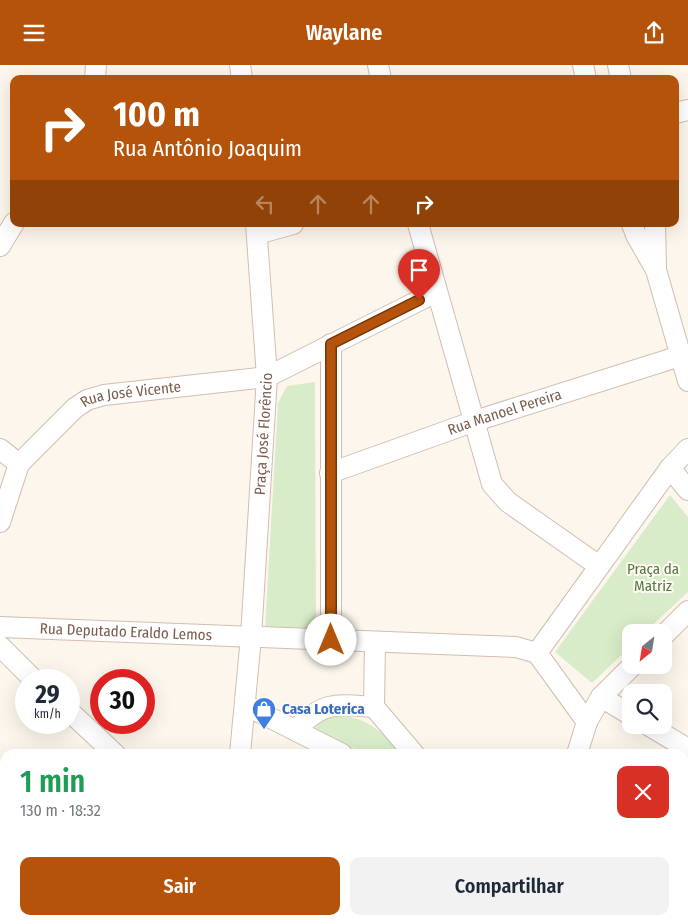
<!DOCTYPE html>
<html lang="pt">
<meta charset="utf-8">
<style>
:root{--surface:#fff;--page:#f2f2f3;--text:#1f2937;--muted:#747a83;--accent:#b45309}
body{margin:0;font-family:"Fira Sans Condensed",sans-serif;background:var(--page);color:var(--text);height:100vh;display:flex;flex-direction:column;font-size:19px;white-space:nowrap}
*{box-sizing:border-box;margin:0}
p{font-size:16px;color:var(--muted)}
.icon{flex:none;width:28px;height:28px;fill:none;stroke:currentColor;stroke-width:2;stroke-linecap:round;stroke-linejoin:round}
.map{position:relative;flex:1;overflow:hidden}
.details{position:absolute;left:0px;top:684px;width:689px;height:176px;display:flex;flex-direction:column;background:var(--surface);border-radius:15px 15px 0 0;box-shadow:0 5px 20px #0002}
.details>*{flex:none}
.guide{position:absolute;left:10px;top:10px;width:669px;height:152px;border-radius:10px;box-shadow:0 5px 20px #0002;background:#b45309;color:#fff;overflow:hidden}
.needle{width:32px;rotate:210deg}
.buttons{position:absolute;left:622px;top:559px;display:grid;gap:10px}
.buttons a{display:grid;place-items:center;width:50px;height:50px;border-radius:10px;background:var(--surface);box-shadow:0 5px 20px #0002;font-size:25px}
.speed{position:absolute;left:15px;top:604px;display:flex;gap:10px;font-size:25px;font-weight:700;text-align:center}
.speed>*{display:grid;place-content:center;width:65px;height:65px;border-radius:50%;background:var(--surface);box-shadow:0 5px 20px #0002;line-height:1}
.speed small{font-size:12px;font-weight:400}
.speed .limit{border:8px solid #d22;background:#fff;color:#111}
.pin{position:absolute;display:grid;place-items:center;width:42px;height:42px;color:#fff;margin:-51px -21px;border-radius:50% 50% 50% 0;rotate:-45deg;box-shadow:0 0 5px #0007}
.pin .icon{rotate:45deg}
.me{position:absolute;width:55px;margin:-28px;rotate:0deg;stroke-linejoin:round;filter:drop-shadow(0 0 4px #0008)}
.turn{display:flex;align-items:center;gap:18px;height:105px;padding:0 20px;font-size:22px}
.turn .icon{width:65px;height:65px;stroke-width:2.5}
.turn b{display:block;font-size:35px;line-height:42px}
.lanes{display:flex;align-items:center;height:48px;padding:0 20px;background:#0003;justify-content:center;gap:25px;direction:ltr}
.lanes .off{opacity:.35}
.round{display:grid;place-items:center;flex:none;width:52px;height:52px;border-radius:10px;background:var(--page)}
.head{display:flex;align-items:center;justify-content:space-between;height:85px;padding:0 20px}
h1{font-size:30px;font-weight:600;line-height:38px;color:#1e9e55}
.primary-button{display:flex;gap:10px;margin-top:auto;padding:10px 20px}
.primary-button a{flex:1;height:58px;border-radius:10px;background:var(--accent);color:#fff;font-size:20px;font-weight:600;line-height:58px;text-align:center}
.primary-button a+a{background:var(--page);color:var(--text)}
header{display:flex;justify-content:space-between;align-items:center;height:65px;padding:0 20px;background:var(--accent);color:#fff;font-size:22px;font-weight:600}
.map>svg:first-child{display:block}
.green{fill:#d8ecc9}
.lines{fill:none;stroke-linecap:round;stroke-linejoin:round}
.minor-casing{stroke:#d1beb0;stroke-width:22}
.minor{stroke:#fff;stroke-width:20}
.route-casing{stroke:#753606;stroke-width:12}
.route{stroke:#b45309;stroke-width:9}
.labels{text-anchor:middle;stroke-width:4;stroke-linejoin:round;paint-order:stroke}
.street-label{font-size:15px;fill:#7a5c4d;stroke:#fffaf3}
.park-label{font-size:15px;fill:#537a41;stroke:#fffaf3}
.shop-label{font-size:15px;font-weight:bold;fill:#366cbe;stroke:#fffaf3;text-anchor:start}
</style>
<header><svg class="icon" aria-label="menu" viewBox="0 0 24 24"><path d="M4 6h16M4 12h16M4 18h16"/></svg>Waylane<svg class="icon" aria-label="share" viewBox="0 0 24 24"><path d="M12 15V3M7 8l5-5 5 5M5 13v7h14v-7"/></svg></header>
<div class="map">
<svg width="688" height="859" viewBox="0 0 688 859">
<rect width="100%" height="100%" fill="#fdf6ec"/>
<!-- green -->
<path class="green" d="M315,317L316,563L265,564L278,338L287,321Z
M670,430L688,452V527L645,567L631,568V581L592,618L555,587Z
M331,650C363,649 382,666 404,689H364L314,664L322,655Z"/>
<g class="lines">
<!-- minor casing -->
<g class="minor-casing">
<g id="minor">
<path d="M240,0L242,14"/>
<path d="M378,0L381,14"/>
<path d="M583,0L586,14"/>
<path d="M618,0L621,14"/>
<path d="M95,14L96,0"/>
<path d="M675,48L688,45"/>
<path d="M418,159L492,419L508,437L599,501"/>
<path d="M632,159L636,170L656,205L688,316"/>
<path d="M655,159L656,203"/>
<path d="M257,169L293,159"/>
<path d="M0,181L14,158"/>
<path d="M331,279V575"/>
<path d="M0,384L19,399"/>
<path d="M670,403L688,425"/>
<path id="s1" d="M330,408L475,356L680,291"/>
<path id="s2" d="M0,457L19,399L75,343L87,335L104,330L267,312L436,227"/>
<path id="s3" d="M0,562L516,582L537,588"/>
<path d="M664,570L688,546"/>
<path d="M375,577L374,642L414,689"/>
<path d="M0,581L34,615"/>
<path d="M537,588L670,403L688,384"/>
<path d="M537,588L587,657"/>
<path d="M601,632L631,650"/>
<path d="M245,640L342,689"/>
<path d="M69,646L115,689"/>
<path d="M648,660L688,684"/>
<path d="M295,665C324,636 335,639 374,642"/>
<path id="s4" d="M240,689L251,572L267,312L256,159"/>
<path d="M577,689L587,657L601,632L633,600"/>
<path d="M298,855L302,859"/>
<path d="M547,855L554,859"/>
<path d="M241,859L245,855"/>
<path d="M516,859L519,855"/>
</g>
</g>
<!-- minor -->
<use href="#minor" class="minor"/>
</g>
<g class="lines">
<!-- route casing -->
<g class="route-casing">
<path id="route" d="M331,575V279L419,235"/>
</g>
<!-- route -->
<use href="#route" class="route"/>
</g>
<!-- icons -->
<defs>
<g id="shop-pin" transform="scale(1.25)"><path d="M0 17L-7.5 6A9.5 9.5 0 1 1 7.5 6Z" fill="#3f7fe0" stroke="#fffaf3"/><path d="M-5-2.5h2.3a2.7 3.5 0 0 1 5.4 0H5L5.5 6h-11ZM-1.5-2.5h3a1.5 2.3 0 0 0-3 0Z" fill="#fff"/></g>
</defs>
<g fill-rule="evenodd">
<use href="#shop-pin" x="264" y="644"/>
</g>
<g class="labels">
<!-- street labels -->
<g class="street-label">
<text dy="5" stroke="none"><textPath href="#s2" startOffset="199">Rua José Vicente</textPath></text>
<text dy="5" stroke="none"><textPath href="#s1" startOffset="185">Rua Manoel Pereira</textPath></text>
<text dy="5" stroke="none"><textPath href="#s4" startOffset="321">Praça José Florêncio</textPath></text>
<text dy="5" stroke="none"><textPath href="#s3" startOffset="126">Rua Deputado Eraldo Lemos</textPath></text>
</g>
<!-- park labels -->
<g class="park-label">
<text x="653" y="509">Praça da<tspan x="653" dy="17">Matriz</tspan></text>
</g>
<!-- shop labels -->
<g class="shop-label">
<text x="282" y="649">Casa Loterica</text>
</g>
</g>
</svg>
<div class="buttons">
<a><svg class="needle" viewBox="-14 -14 28 28"><path d="M0-13l5 13h-10z" fill="#e53935"/><path d="M0 13l5-13h-10z" fill="#747a83"/></svg></a>
<a><svg class="icon" aria-label="search" viewBox="0 0 24 24"><circle cx="10" cy="10" r="6"/><path d="M15 15l6 6"/></svg></a>
</div>
<div class="speed"><div>29<small>km/h</small></div><div class="limit">30</div></div>
<div class="pin" style="left:419px;top:235px;background:#d93025"><svg class="icon" aria-label="arrive" viewBox="0 0 24 24"><path d="M6 21V4h12l-3 4 3 4H6"/></svg></div>
<svg class="me" style="left:331px;top:575px" viewBox="-20 -20 40 40"><circle r="19" fill="#fff"/><path d="M0-13L10 11 0 6-10 11z" fill="#b45309"/></svg>
<div class="guide">
<div class="turn"><svg class="icon" aria-label="right" viewBox="0 0 24 24"><path d="M7 20v-9h11M14 6l5 5-5 5"/></svg><div><b>100 m</b>Rua Antônio Joaquim</div></div>
<div class="lanes"><svg class="icon off" aria-label="left" viewBox="0 0 24 24"><path d="M17 20v-9H6M10 6l-5 5 5 5"/></svg><svg class="icon off" aria-label="ahead" viewBox="0 0 24 24"><path d="M12 20V5M6 11l6-6 6 6"/></svg><svg class="icon off" aria-label="ahead" viewBox="0 0 24 24"><path d="M12 20V5M6 11l6-6 6 6"/></svg><svg class="icon" aria-label="right" viewBox="0 0 24 24"><path d="M7 20v-9h11M14 6l5 5-5 5"/></svg></div>
</div>
<section class="details">
<div class="head"><div><h1>1 min</h1><p>130 m · 18:32</p></div><a class="round" style="background:#d93025;color:#fff"><svg class="icon" aria-label="close" viewBox="0 0 24 24"><path d="M6 6l12 12M18 6L6 18"/></svg></a></div>
<div class="primary-button"><a>Sair</a><a>Compartilhar</a></div>
</section>
</div>
